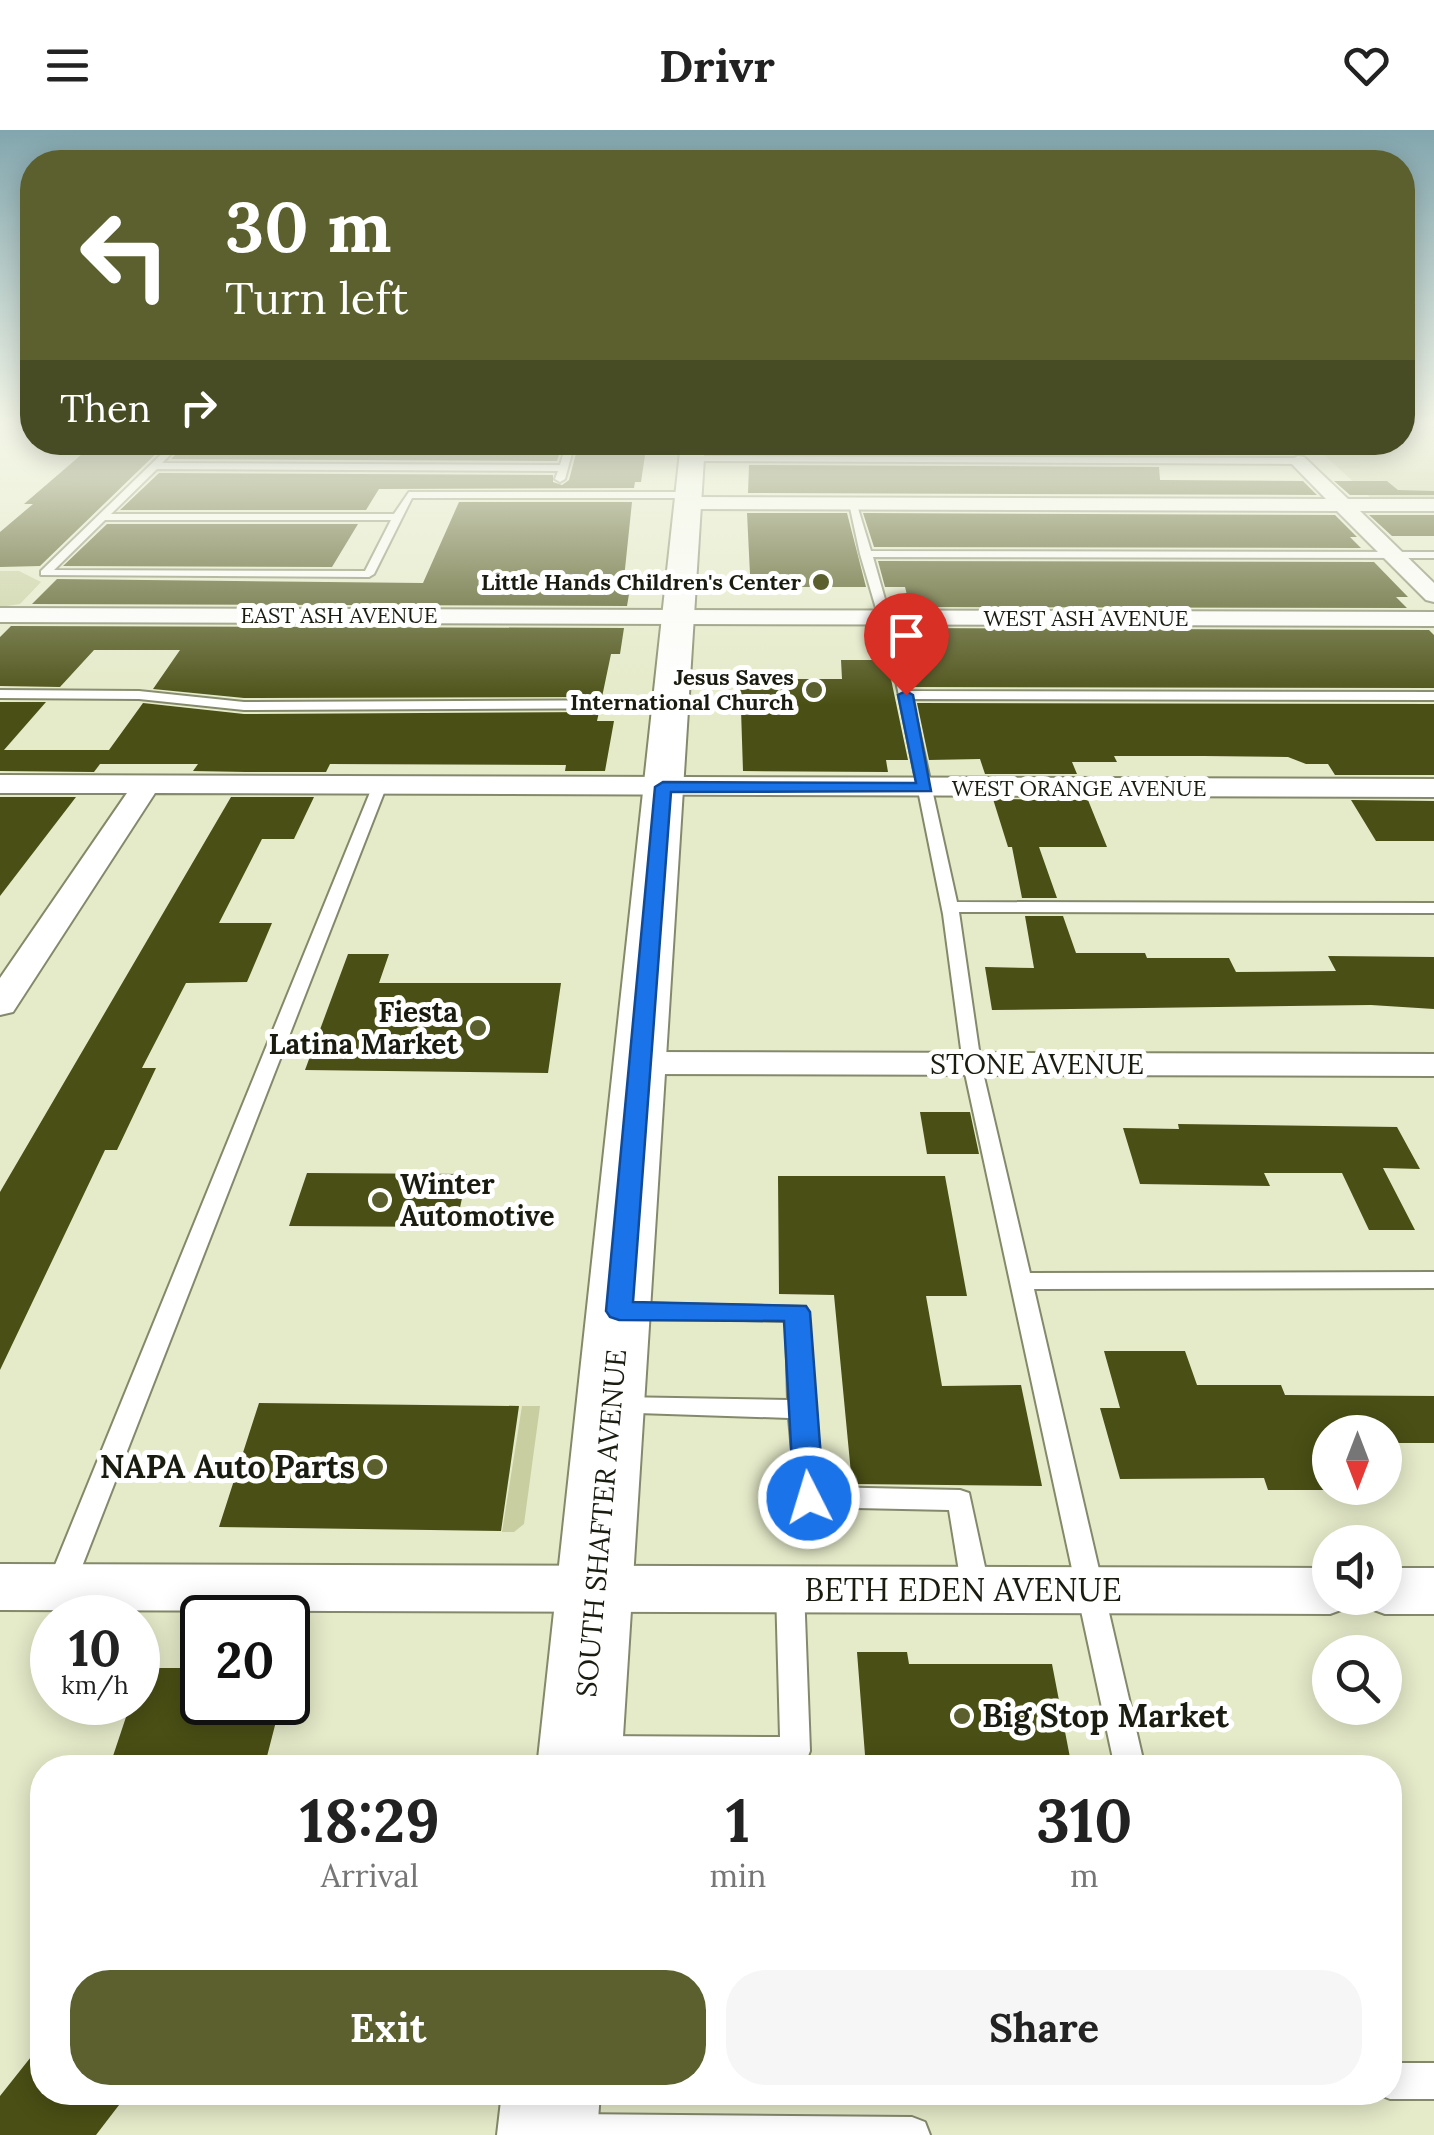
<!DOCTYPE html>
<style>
:root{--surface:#fff;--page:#f6f6f6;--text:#222;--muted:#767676;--accent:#5b602e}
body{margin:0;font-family:Lora,serif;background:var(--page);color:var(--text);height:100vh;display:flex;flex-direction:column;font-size:38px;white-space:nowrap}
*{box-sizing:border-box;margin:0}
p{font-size:32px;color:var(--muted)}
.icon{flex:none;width:55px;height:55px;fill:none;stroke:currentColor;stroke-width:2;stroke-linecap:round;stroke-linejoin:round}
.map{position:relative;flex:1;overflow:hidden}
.details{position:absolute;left:30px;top:1625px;width:1372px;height:350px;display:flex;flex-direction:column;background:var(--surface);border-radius:40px;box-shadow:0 5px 25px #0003}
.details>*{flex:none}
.hud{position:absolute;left:20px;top:20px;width:1395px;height:305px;border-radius:40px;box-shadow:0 5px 25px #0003;background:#5b602e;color:#fff;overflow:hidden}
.needle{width:65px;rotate:180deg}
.tools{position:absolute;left:1312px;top:1285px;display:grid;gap:20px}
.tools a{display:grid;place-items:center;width:90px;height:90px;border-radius:50%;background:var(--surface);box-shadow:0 5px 25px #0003;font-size:50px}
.speed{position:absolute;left:30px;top:1465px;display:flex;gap:20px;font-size:50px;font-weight:700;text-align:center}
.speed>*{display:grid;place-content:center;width:130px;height:130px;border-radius:50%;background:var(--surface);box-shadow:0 5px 25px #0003;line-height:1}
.speed small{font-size:25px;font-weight:400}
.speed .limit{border:5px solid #111;border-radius:15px;background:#fff;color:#111}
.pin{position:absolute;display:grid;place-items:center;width:85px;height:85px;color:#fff;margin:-102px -42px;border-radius:50% 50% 50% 0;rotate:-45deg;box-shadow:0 0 10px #0007}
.pin .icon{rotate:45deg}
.me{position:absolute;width:110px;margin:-55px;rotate:355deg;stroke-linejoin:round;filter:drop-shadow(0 0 8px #0008)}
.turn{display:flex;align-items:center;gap:35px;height:210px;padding:0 40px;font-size:45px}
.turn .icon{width:130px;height:130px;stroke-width:2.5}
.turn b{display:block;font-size:70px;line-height:85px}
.then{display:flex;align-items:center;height:95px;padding:0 40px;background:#0003;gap:20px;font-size:38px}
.eta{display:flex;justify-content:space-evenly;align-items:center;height:170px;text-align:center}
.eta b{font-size:60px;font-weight:800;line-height:70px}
.cta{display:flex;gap:20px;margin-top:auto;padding:20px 40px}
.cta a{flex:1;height:115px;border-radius:40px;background:var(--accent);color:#fff;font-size:40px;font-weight:800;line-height:115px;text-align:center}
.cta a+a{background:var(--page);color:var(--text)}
header{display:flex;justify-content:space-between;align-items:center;height:130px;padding:0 40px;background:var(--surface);font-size:45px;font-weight:800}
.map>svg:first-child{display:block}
.green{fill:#c8cea0}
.building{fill:#4a4f15}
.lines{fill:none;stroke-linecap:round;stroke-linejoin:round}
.lane-casing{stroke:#85896b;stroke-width:4}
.street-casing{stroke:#85896b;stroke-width:4}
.secondary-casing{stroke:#85896b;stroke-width:4}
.lane{fill:#fff;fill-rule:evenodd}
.street{fill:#fff;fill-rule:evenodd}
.secondary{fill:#fff;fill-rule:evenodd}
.route{fill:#1a73e8;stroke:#114b97;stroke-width:2.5}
.poi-dot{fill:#5b602e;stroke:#fff;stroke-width:4}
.labels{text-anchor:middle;stroke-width:10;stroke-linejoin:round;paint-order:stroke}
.far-poi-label{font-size:22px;font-weight:bold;fill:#1b1c10;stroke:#fff;text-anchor:end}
.far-street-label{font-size:22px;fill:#1b1c10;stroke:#fff}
.poi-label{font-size:28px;font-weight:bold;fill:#1b1c10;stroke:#fff;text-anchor:end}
.street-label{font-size:28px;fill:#1b1c10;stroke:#fff}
.near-poi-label{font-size:32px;font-weight:bold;fill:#1b1c10;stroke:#fff;text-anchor:end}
.near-street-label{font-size:32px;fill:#1b1c10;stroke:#fff}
</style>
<header><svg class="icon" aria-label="menu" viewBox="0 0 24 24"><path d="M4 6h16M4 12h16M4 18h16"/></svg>Drivr<svg class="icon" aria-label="heart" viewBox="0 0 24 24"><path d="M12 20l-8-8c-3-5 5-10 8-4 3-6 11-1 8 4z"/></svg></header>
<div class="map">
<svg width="1434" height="2005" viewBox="0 0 1434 2005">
<rect width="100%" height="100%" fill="#e5eac9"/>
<!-- green -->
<path class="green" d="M1403,295H1434V368L1370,367L1311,313L1402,312Z
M0,441H19L41,452L20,474L0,477Z
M522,1276H540L524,1394L514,1402H502Z"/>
<!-- building -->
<path class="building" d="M96,312H168L40,436L0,437V402L33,374H24Z
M248,312H563L557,331L171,329L183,317H243Z
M579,312H647L641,352H635L634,358L379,359L366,380H120L159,343L553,345V352L562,355L569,350Z
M751,312H1156L1157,324L750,322Z
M749,335L1159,337L1160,350L1303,351L1317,365L748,363Z
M1334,351H1387L1398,360L1434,361V365H1350Z
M459,372H632L623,458H630L627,476L32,474L57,449L423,453Z
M747,383H847L866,457H787L785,444H750Z
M863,383L1335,385L1357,407H1350L1361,418L874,417Z
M1369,385H1434V406H1392Z
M107,394H358L332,437L63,436Z
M878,431L1374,432L1408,467H1396L1407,478L910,477L905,457H885Z
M11,496L624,498L620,524H611L602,567L244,568L153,559L180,520H94L60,557L0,556V507Z
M915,498L1429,500L1434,505V558L914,557L906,530H922Z
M841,530H887L908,630H886L888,642L743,641L740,549H842Z
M0,572H46L4,620H109L143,573L244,584L599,582L597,591H614L605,641H565L566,635L330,634L326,642H246L193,641L198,634H100L94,642L0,641Z
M917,573L1434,574V645H1335L1328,634H1306L1288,627L1204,626H1114L1117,632H1072L1077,644H985L980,629L929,630Z
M0,667H76L0,766Z
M231,667H314L294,709H262L219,793H272L247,852L186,853L142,938H156L117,1020H105L0,1240V1062Z
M993,669L1088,670L1107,717H1039L1057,768H1022L1012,717H1008Z
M1351,670L1434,671V711H1376Z
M1025,786H1063L1076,823H1145L1147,828H1229L1236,842L1336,841L1328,826L1434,827V879L1371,875L992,880L985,837L1034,838Z
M348,824H389L379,853H561L548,943L305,940Z
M920,982H970L979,1024H927Z
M1178,994L1397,997L1420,1039L1383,1038L1415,1100H1369L1342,1043H1264L1270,1056L1140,1054L1123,998L1179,999Z
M307,1043L467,1044L456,1097L289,1096Z
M778,1046H945L967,1166H926L942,1256L1021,1255L1042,1356L852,1354L834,1165L779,1164Z
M1104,1221H1185L1197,1255H1281L1285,1265L1434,1266V1313H1385V1302H1330V1360H1268L1264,1348L1120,1349L1100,1278H1120Z
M259,1273L519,1276L501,1401L219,1397Z
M857,1522H907L909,1534H1052L1072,1638H866Z
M143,1538H202V1572H281L264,1638H109L131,1572H138Z
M42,1913V1962H129L96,2005H0V1966Z"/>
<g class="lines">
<!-- lane casing -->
<g class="lane-casing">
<path id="lane" d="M174,312H183L162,333L560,335L567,312H575L565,349L560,352L555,349L558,341L157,339L111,384H394L409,362H688L693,365L688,368H412L374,444L369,447L41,445V441ZM105,390H391L365,441L54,440Z
M691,326L1298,328L1303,331L1298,334L688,331Z
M849,373L857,375L871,421L1434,422V428L873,427L911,561L1434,562V570L912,569L957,772L1434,773V783L959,782L981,934L1030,1143L1434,1142V1158L1034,1159L1145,1638H1115L963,934L943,784L893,536L860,424Z
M0,560L139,561L244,572L671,570L677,574L671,578L244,580L139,569L0,568Z
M380,651L387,655L74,1457L70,1465L60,1468L50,1465L46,1457L373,655Z
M626,1173L805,1177L808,1183L821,1357L960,1360L969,1363L990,1460L986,1468L976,1471L966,1468L962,1460L949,1380L809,1377L800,1374L796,1367L789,1288L608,1282L605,1276L608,1270L617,1267L788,1270L786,1191L618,1187L615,1181L618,1175Z
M790,1448L800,1451L804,1459L810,1621L806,1631L795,1635L595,1634L584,1630L580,1620L584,1610L595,1606L780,1607L776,1459L780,1451Z
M1390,1933H1434V1969H1390L1377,1964L1390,1962Z
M569,1984L912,1987L925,1992L930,2005H552L556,1989Z"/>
</g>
<!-- street casing -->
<g class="street-casing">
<path id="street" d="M1298,326L1304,327L1348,369H1434V381H1360L1434,453V472L1426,470L1337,381L689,379L679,373L689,367L1326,369L1289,331Z
M0,478L1434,482V496L0,492Z
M0,645L1434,649V667L155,663L13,882L0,885V848L127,663H0Z
M640,922L1434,924V946L640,944L627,941L621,933L627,925Z
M0,1434L1330,1438V1468H1354L1349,1477L1330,1484L0,1480Z
M1385,1438H1434V1484H1385L1366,1477L1361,1468H1385Z"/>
</g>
<!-- secondary casing -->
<g class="secondary-casing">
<path id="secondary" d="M681,312H705L621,1638H537Z
M502,1962H600L597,2005H497Z"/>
</g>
<!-- lane -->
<use href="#lane" class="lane"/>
<!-- street -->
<use href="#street" class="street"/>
<!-- secondary -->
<use href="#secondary" class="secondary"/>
</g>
<!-- sky -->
<linearGradient id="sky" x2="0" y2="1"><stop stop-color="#82a6ae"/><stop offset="0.51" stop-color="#f3f6e7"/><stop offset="1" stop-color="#f3f6e7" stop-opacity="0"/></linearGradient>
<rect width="1434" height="575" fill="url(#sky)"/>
<!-- route -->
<path class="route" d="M906,561L913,565L931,661L671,662L633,1172L806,1176L810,1182L824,1368L819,1376L809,1379L799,1376L794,1368L784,1191L619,1190L610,1187L606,1181L655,657L663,652L916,653L898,565Z"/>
<!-- markers -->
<g class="poi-dot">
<circle cx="821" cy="452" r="10"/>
<circle cx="814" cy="560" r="10"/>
<circle cx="478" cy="898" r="10"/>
<circle cx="380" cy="1070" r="10"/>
<circle cx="375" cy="1337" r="10"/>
<circle cx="962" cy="1586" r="10"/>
</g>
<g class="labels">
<!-- far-poi labels -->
<g class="far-poi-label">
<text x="801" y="460">Little Hands Children's Center</text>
<text x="794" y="555">Jesus Saves<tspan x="794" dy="25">International Church</tspan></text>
</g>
<!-- far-street labels -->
<g class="far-street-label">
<text x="339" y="493">EAST ASH AVENUE</text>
<text x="1086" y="496">WEST ASH AVENUE</text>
<text x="1079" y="666">WEST ORANGE AVENUE</text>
</g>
<!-- poi labels -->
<g class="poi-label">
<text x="458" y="892">Fiesta<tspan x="458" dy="32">Latina Market</tspan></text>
<text x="400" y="1064" text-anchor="start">Winter<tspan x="400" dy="32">Automotive</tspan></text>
</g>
<!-- street labels -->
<g class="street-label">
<text x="1037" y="944">STONE AVENUE</text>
<text transform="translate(601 1393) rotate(-85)" y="10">SOUTH SHAFTER AVENUE</text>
</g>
<!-- near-poi labels -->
<g class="near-poi-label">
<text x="355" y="1348">NAPA Auto Parts</text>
<text x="982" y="1597" text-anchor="start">Big Stop Market</text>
</g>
<!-- near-street labels -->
<g class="near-street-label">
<text x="963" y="1471">BETH EDEN AVENUE</text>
</g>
</g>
</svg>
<div class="tools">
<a><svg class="needle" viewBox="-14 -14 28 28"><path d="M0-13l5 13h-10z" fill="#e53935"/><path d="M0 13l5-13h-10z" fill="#767676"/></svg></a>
<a><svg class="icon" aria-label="sound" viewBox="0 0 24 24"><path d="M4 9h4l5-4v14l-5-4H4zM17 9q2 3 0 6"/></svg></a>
<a><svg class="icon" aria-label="search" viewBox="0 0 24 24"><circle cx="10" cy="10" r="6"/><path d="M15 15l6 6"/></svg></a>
</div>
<div class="speed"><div>10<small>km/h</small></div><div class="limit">20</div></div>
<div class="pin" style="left:906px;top:565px;background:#d93025"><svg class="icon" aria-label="arrive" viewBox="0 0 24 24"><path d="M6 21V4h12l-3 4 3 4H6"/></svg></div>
<svg class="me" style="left:809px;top:1368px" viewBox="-20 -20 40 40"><circle r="17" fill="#1a73e8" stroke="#fff" stroke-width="3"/><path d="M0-11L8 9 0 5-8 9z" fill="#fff"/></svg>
<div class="hud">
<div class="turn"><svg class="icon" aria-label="left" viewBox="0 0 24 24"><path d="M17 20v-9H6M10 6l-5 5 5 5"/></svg><div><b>30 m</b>Turn left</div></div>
<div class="then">Then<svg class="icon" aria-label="right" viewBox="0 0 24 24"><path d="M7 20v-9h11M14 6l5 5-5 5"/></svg></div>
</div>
<section class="details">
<div class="eta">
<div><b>18:29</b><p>Arrival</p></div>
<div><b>1</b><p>min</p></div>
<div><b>310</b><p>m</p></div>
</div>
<div class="cta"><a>Exit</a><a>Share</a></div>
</section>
</div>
